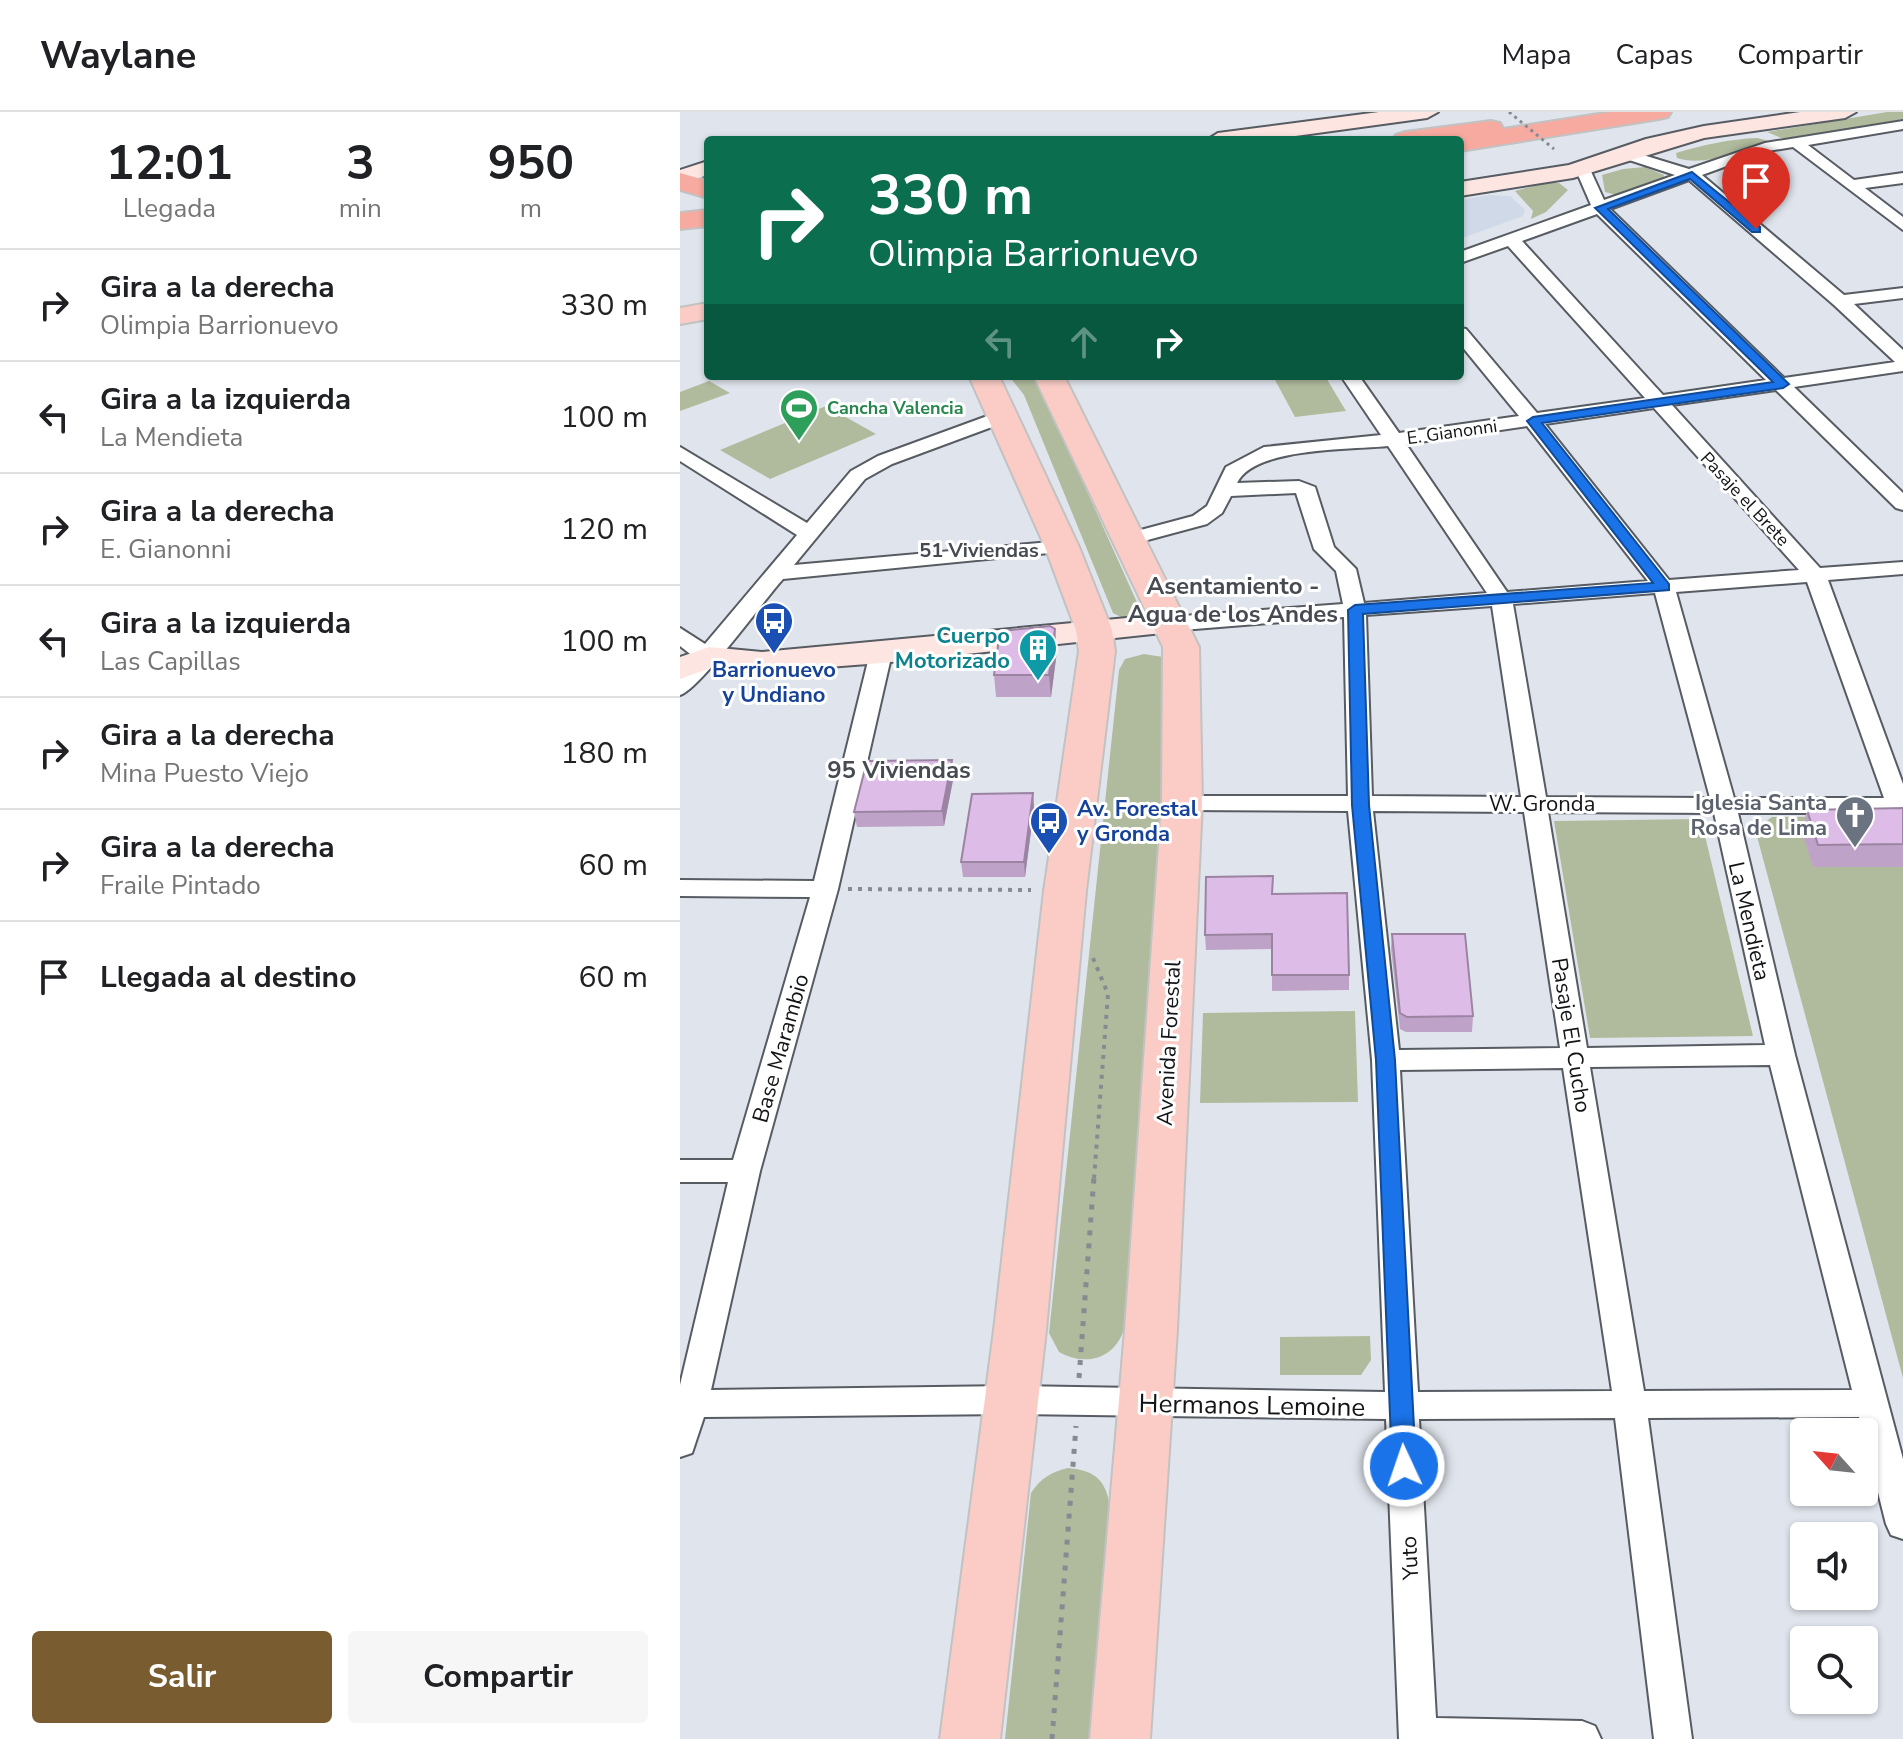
<!DOCTYPE html>
<html lang="es">
<style>
:root{--surface:#fff;--page:#f6f6f6;--text:#202124;--muted:#757577;--line:#e0e0e0;--accent:#795d30}
body{margin:0;font-family:"Nunito Sans",sans-serif;background:var(--page);color:var(--text);height:100vh;display:flex;flex-direction:column;font-size:30px;white-space:nowrap}
*{box-sizing:border-box;margin:0}
p{font-size:26px;color:var(--muted)}
.icon{flex:none;width:44px;height:44px;fill:none;stroke:currentColor;stroke-width:2;stroke-linecap:round;stroke-linejoin:round}
.map{position:relative;flex:1;overflow:hidden}
.sheet{display:flex;flex-direction:column;background:var(--surface);width:680px}
.sheet>*{flex:none}
.top-card{position:absolute;left:24px;top:24px;width:760px;height:244px;border-radius:8px;box-shadow:0 2px 6px #0004;background:#0b6e4f;color:#fff;overflow:hidden}
.needle{width:52px;rotate:297deg}
.fabs{position:absolute;left:1110px;top:1306px;display:grid;gap:16px}
.fabs a{display:grid;place-items:center;width:88px;height:88px;border-radius:8px;background:var(--surface);box-shadow:0 2px 6px #0004;font-size:40px}
.pin{position:absolute;display:grid;place-items:center;width:68px;height:68px;color:#fff;margin:-82px -34px;border-radius:50% 50% 50% 0;rotate:-45deg;box-shadow:0 0 8px #0007}
.pin .icon{rotate:45deg}
.me{position:absolute;width:88px;margin:-44px;rotate:357deg;stroke-linejoin:round;filter:drop-shadow(0 0 6px #0008)}
.turn{display:flex;align-items:center;gap:28px;height:168px;padding:0 32px;font-size:36px}
.turn .icon{width:104px;height:104px;stroke-width:2.5}
.turn b{display:block;font-size:56px;line-height:68px}
.lanes{display:flex;align-items:center;height:76px;padding:0 32px;background:#0003;justify-content:center;gap:40px;direction:ltr}
.lanes .off{opacity:.35}
.eta{display:flex;justify-content:space-evenly;align-items:center;height:136px;text-align:center}
.eta b{font-size:48px;font-weight:700;line-height:56px}
.button{display:flex;gap:16px;margin-top:auto;padding:16px 32px}
.button a{flex:1;height:92px;border-radius:8px;background:var(--accent);color:#fff;font-size:32px;font-weight:700;line-height:92px;text-align:center}
.button a+a{background:var(--page);color:var(--text)}
ul{padding:0;list-style:none}
li{display:flex;align-items:center;gap:24px;height:112px;padding:0 32px;border-top:2px solid var(--line)}
li div{flex:1}
li b{display:block;font-size:30px}
li em{font-style:normal}
header{display:flex;align-items:center;gap:48px;box-sizing:border-box;height:112px;padding:0 40px;background:var(--surface);border-bottom:2px solid var(--line)}
header strong{font-size:38px}
nav{display:flex;gap:44px;margin-inline-start:auto;font-size:28px}
main{display:flex;flex:1;min-height:0}
.map>svg:first-child{display:block}
.built{fill:#d0d9e8}
.green{fill:#b0bb9e}
.lines{fill:none;stroke-linecap:round;stroke-linejoin:round}
.street-casing{stroke:#575b62;stroke-width:4}
.secondary-casing{stroke:#575b62;stroke-width:4}
.primary-casing{stroke:#c2c2c3;stroke-width:4}
.highway-casing{stroke:#c2c2c3;stroke-width:4}
.path-far1{stroke:#878a90;stroke-width:4;stroke-dasharray:4 6;stroke-linecap:butt}
.path{stroke:#878a90;stroke-width:5;stroke-dasharray:5 8;stroke-linecap:butt}
.street{fill:#fff;fill-rule:evenodd}
.secondary{fill:#fde6e2;fill-rule:evenodd}
.primary{fill:#faccc5;fill-rule:evenodd}
.highway{fill:#f7aa9f;fill-rule:evenodd}
.path-bridge{stroke:#878a90;stroke-width:3;stroke-dasharray:3 4;stroke-linecap:butt}
.wall{fill:#bfa2c8}
.shaded-wall{fill:#9b84a2}
.building{fill:#debce8;stroke:#9b84a2;stroke-width:2}
.route{fill:#1a73e8;stroke:#114b97;stroke-width:2}
.labels{text-anchor:middle;stroke-width:6;stroke-linejoin:round;paint-order:stroke}
.far-leisure-label{font-size:18px;font-weight:bold;fill:#27864d;stroke:#fff;text-anchor:start}
.far-street-label{font-size:18px;fill:#131417;stroke:#fff}
.far-neighbourhood-label{font-size:20px;font-weight:bold;fill:#464a51;stroke:#fff}
.culture-label{font-size:22px;font-weight:bold;fill:#0d838f;stroke:#fff;text-anchor:end}
.transit-label{font-size:22px;font-weight:bold;fill:#164399;stroke:#fff}
.worship-label{font-size:22px;font-weight:bold;fill:#5b616d;stroke:#fff;text-anchor:end}
.street-label{font-size:22px;fill:#131417;stroke:#fff}
.neighbourhood-label{font-size:24px;font-weight:bold;fill:#464a51;stroke:#fff}
.near-street-label{font-size:26px;fill:#131417;stroke:#fff}
</style>
<header>
<strong>Waylane</strong>
<nav><a>Mapa</a><a>Capas</a><a>Compartir</a></nav>
</header>
<main>
<section class="sheet">
<div class="eta">
<div><b>12:01</b><p>Llegada</p></div>
<div><b>3</b><p>min</p></div>
<div><b>950</b><p>m</p></div>
</div>
<ul>
<li><svg class="icon" aria-label="right" viewBox="0 0 24 24"><path d="M7 20v-9h11M14 6l5 5-5 5"/></svg><div><b>Gira a la derecha</b><p>Olimpia Barrionuevo</p></div><em>330 m</em></li>
<li><svg class="icon" aria-label="left" viewBox="0 0 24 24"><path d="M17 20v-9H6M10 6l-5 5 5 5"/></svg><div><b>Gira a la izquierda</b><p>La Mendieta</p></div><em>100 m</em></li>
<li><svg class="icon" aria-label="right" viewBox="0 0 24 24"><path d="M7 20v-9h11M14 6l5 5-5 5"/></svg><div><b>Gira a la derecha</b><p>E. Gianonni</p></div><em>120 m</em></li>
<li><svg class="icon" aria-label="left" viewBox="0 0 24 24"><path d="M17 20v-9H6M10 6l-5 5 5 5"/></svg><div><b>Gira a la izquierda</b><p>Las Capillas</p></div><em>100 m</em></li>
<li><svg class="icon" aria-label="right" viewBox="0 0 24 24"><path d="M7 20v-9h11M14 6l5 5-5 5"/></svg><div><b>Gira a la derecha</b><p>Mina Puesto Viejo</p></div><em>180 m</em></li>
<li><svg class="icon" aria-label="right" viewBox="0 0 24 24"><path d="M7 20v-9h11M14 6l5 5-5 5"/></svg><div><b>Gira a la derecha</b><p>Fraile Pintado</p></div><em>60 m</em></li>
<li><svg class="icon" aria-label="arrive" viewBox="0 0 24 24"><path d="M6 21V4h12l-3 4 3 4H6"/></svg><div><b>Llegada al destino</b></div><em>60 m</em></li>
</ul>
<div class="button"><a>Salir</a><a>Compartir</a></div>
</section>
<div class="map">
<svg width="1223" height="1627" viewBox="0 0 1223 1627">
<rect width="100%" height="100%" fill="#e0e5ed"/>
<!-- built -->
<path class="built" d="M810,83L830,84L845,98L843,104L780,127V88Z"/>
<!-- green -->
<path class="green" d="M1207,0H1223V7L1117,28L1101,26L1087,20Z
M1077,26L1093,30C1063,36 1026,56 997,46L996,41C1023,33 1049,27 1077,26Z
M965,55L984,63L983,69L936,83L925,80L922,63L943,57Z
M864,71H879L888,78L866,100L851,107L853,99L835,79Z
M329,264H355L460,497L457,503L443,506L433,501L344,283Z
M629,264H645L666,299L615,305L595,268Z
M29,269L50,281L0,299V280Z
M146,294L196,322L90,367L40,338Z
M464,542L483,545L492,556L444,1217C435,1247 405,1255 379,1240L369,1221L439,558L445,547Z
M1223,704V1266L1075,717L1092,705Z
M1021,707L1073,924L910,926L874,709Z
M675,899L678,990L520,991L523,901Z
M690,1224L691,1248L681,1263H600V1225Z
M388,1356C411,1358 424,1365 429,1389L412,1627H325L351,1381C361,1366 371,1360 388,1356Z"/>
<g class="lines">
<!-- street casing -->
<g class="street-casing">
<path id="street" d="M1223,9V17L1128,33L1174,68L1223,61V71L1185,76L1223,105V118L1113,35L1088,39L1022,63L1164,183L1223,176V186L1174,192L1223,238V259L1114,275L1223,381V398L1216,396L1096,278L992,293L1140,456L1223,450V462L1148,468L1223,672V701H1058L1115,943L1223,1347V1427L1211,1423L1206,1412L1179,1305L968,1306L1012,1627H974L935,1306L739,1307L756,1606L902,1609L915,1614L921,1627H719L706,1307L331,1302L24,1305L12,1341L0,1345V1273L48,1070H0V1048H53L130,785L0,784V768L134,769L190,541L201,534L212,541L158,777L80,1059L31,1278L331,1274L705,1280L692,948L668,699L502,698L493,696L490,691L493,686L502,684H668L664,505L490,519L479,512L490,505L663,492L656,459L634,437L616,381L551,384L542,401L527,412L449,433L439,427L442,423L513,404L527,394L546,355L584,335L701,323L661,264H679L719,321L839,304L780,232V216L786,217L857,301L965,286L828,134L780,151V140L911,93L895,56L898,53H908L924,88L995,63L940,45V39H950L1009,57L1085,31ZM1009,68L1154,193L1215,250L1104,266L930,97ZM917,102L1086,268L983,283L842,129ZM974,296L1119,458L989,468L865,312ZM847,314L968,469L827,480L726,332ZM708,334L807,481L684,491L676,457L654,435L635,375L619,369L557,371C574,335 671,338 708,334ZM1127,470L1204,686H1054L996,480ZM975,481L1030,686L866,685L833,492ZM812,494L841,685L692,684L686,503ZM693,699L844,700L880,936L719,938ZM868,700L1034,701L1085,933L907,936ZM1090,953L1172,1278L964,1279L910,955ZM883,956L932,1279L738,1280L720,958Z
M321,299L328,301L330,305L328,309L212,352L185,367L114,453L382,429L392,435L389,439L103,467C84,488 19,578 0,583V562L14,545L0,534V516L25,532L117,423L0,349V335L127,411L171,359L198,344Z"/>
</g>
<!-- secondary casing -->
<g class="secondary-casing">
<path id="secondary" d="M699,0H758L747,6L586,28H527L538,21Z
M1120,0H1176L1165,6L1024,26L893,66L780,84V70L889,53L966,27L1024,14Z
M28,49V63L0,72V58Z
M490,502L501,505L506,512L501,519L201,551L82,560L33,555L0,567V545L29,535L82,540Z"/>
</g>
<!-- primary casing -->
<g class="primary-casing">
<path id="primary" d="M28,191V207L0,212V196Z
M289,264H319L399,435L432,518L435,539L406,779L366,1218L320,1627H260L314,1218L364,779L399,539L396,518L365,435Z
M354,264H384L519,535L522,691L497,1218L470,1627H410L445,1218L482,691L483,535Z"/>
</g>
<!-- highway casing -->
<g class="highway-casing">
<path id="highway" d="M931,0H991L988,5L979,7L780,39V28H712L716,23L725,20L811,9L820,11L823,17Z
M0,61L28,69V86L0,78Z
M28,98V114L0,117V101Z"/>
</g>
<!-- path-far1 -->
<path class="path-far1" d="M168,777L351,778
M413,846L428,882L414,1067"/>
<!-- path -->
<path class="path" d="M399,1266L414,1065
M372,1627L396,1314"/>
<!-- street -->
<use href="#street" class="street"/>
<!-- secondary -->
<use href="#secondary" class="secondary"/>
<!-- primary -->
<use href="#primary" class="primary"/>
<!-- highway -->
<use href="#highway" class="highway"/>
<!-- path-bridge -->
<path class="path-bridge" d="M829,0L874,37"/>
</g>
<!-- wall -->
<path class="wall" d="M377,539L371,585H316L314,563Z
M274,663L264,714L177,715L174,700Z
M353,681L354,696L345,765H283L281,750Z
M1223,696V755H1133L1122,720L1127,698Z
M593,782L669,863V878L592,879V837L526,838L525,823Z
M712,822L793,904L792,920H726L720,917L711,837Z"/>
<!-- shaded-wall -->
<path class="shaded-wall" d="M375,517L377,539L371,585L369,563Z
M272,648L274,663L264,714L262,699Z
M353,681L354,696L345,765L344,750Z"/>
<!-- building -->
<path class="building" d="M370,514L375,517L369,563H314L320,519Z
M272,648L262,699L174,700L187,649Z
M353,681L344,750H281L292,682Z
M1223,696V732L1138,733L1127,698Z
M593,764L592,782L667,781L669,863H592V822L525,823L526,765Z
M712,822H785L793,904L727,905L720,901Z"/>
<!-- route -->
<path class="route" d="M1012,60L1080,115V120H1072L1010,67L928,97L1109,272L1103,276L862,311L989,472V478L683,502L689,693L715,948L736,1354L733,1361L724,1364L716,1361L712,1354L696,948L672,693L668,498L675,493L973,471L847,309L853,305L1093,270L915,96Z"/>
<!-- icons -->
<defs>
<g id="stadium-pin" transform="scale(2)"><path d="M0 17L-7.5 6A9.5 9.5 0 1 1 7.5 6Z" fill="#2e9e5b" stroke="#fff"/><path d="M0-5a6.5 5 0 1 0 0 10a6.5 5 0 1 0 0-10ZM-3.5-1.8h7v3.6h-7Z" fill="#fff"/></g>
<g id="bus-pin" transform="scale(2)"><path d="M0 17L-7.5 6A9.5 9.5 0 1 1 7.5 6Z" fill="#1a4fb4" stroke="#fff"/><path d="M-5-6H5V4H4V6H2V4H-2V6H-4V4H-5ZM-3.5-4V0h7V-4ZM-3.5 1.2v1.5H-2V1.2ZM2 1.2v1.5H3.5V1.2Z" fill="#fff"/></g>
<g id="building-pin" transform="scale(2)"><path d="M0 17L-7.5 6A9.5 9.5 0 1 1 7.5 6Z" fill="#0f9aa8" stroke="#fff"/><path d="M-4-6H4V6H1V3H-1V6H-4ZM-2.5-4.3h1.7v1.8h-1.7ZM.8-4.3h1.7v1.8H.8ZM-2.5-1h1.7V.8h-1.7ZM.8-1h1.7V.8H.8Z" fill="#fff"/></g>
<g id="church-pin" transform="scale(2)"><path d="M0 17L-7.5 6A9.5 9.5 0 1 1 7.5 6Z" fill="#6b7280" stroke="#fff"/><path d="M-1.2-6h2.4v3.5h3.3v2.4h-3.3V6h-2.4V-.1h-3.3v-2.4h3.3Z" fill="#fff"/></g>
</defs>
<g fill-rule="evenodd">
<use href="#stadium-pin" x="119" y="296"/>
<use href="#bus-pin" x="94" y="509"/>
<use href="#building-pin" x="358" y="536"/>
<use href="#church-pin" x="1175" y="703"/>
<use href="#bus-pin" x="369" y="709"/>
</g>
<g class="labels">
<!-- far-leisure labels -->
<g class="far-leisure-label">
<text x="147" y="302">Cancha Valencia</text>
</g>
<!-- far-street labels -->
<g class="far-street-label">
<text transform="translate(772 320) rotate(-8)" y="6">E. Gianonni</text>
<text transform="translate(1065 387) rotate(47)" y="6">Pasaje el Brete</text>
</g>
<!-- far-neighbourhood labels -->
<g class="far-neighbourhood-label">
<text x="299" y="445">51 Viviendas</text>
</g>
<!-- culture labels -->
<g class="culture-label">
<text x="330" y="531">Cuerpo<tspan x="330" dy="25">Motorizado</tspan></text>
</g>
<!-- transit labels -->
<g class="transit-label">
<text x="94" y="565">Barrionuevo<tspan x="94" dy="25">y Undiano</tspan></text>
<text x="397" y="704" text-anchor="start">Av. Forestal<tspan x="397" dy="25">y Gronda</tspan></text>
</g>
<!-- worship labels -->
<g class="worship-label">
<text x="1147" y="698">Iglesia Santa<tspan x="1147" dy="25">Rosa de Lima</tspan></text>
</g>
<!-- street labels -->
<g class="street-label">
<text x="862" y="699">W. Gronda</text>
<text transform="translate(1070 809) rotate(77)" y="8">La Mendieta</text>
<text transform="translate(892 923) rotate(81)" y="8">Pasaje El Cucho</text>
<text transform="translate(488 931) rotate(-87)" y="8">Avenida Forestal</text>
<text transform="translate(100 936) rotate(-74)" y="8">Base Marambio</text>
<text transform="translate(729 1446) rotate(-93)" y="8">Yuto</text>
</g>
<!-- neighbourhood labels -->
<g class="neighbourhood-label">
<text x="553" y="482">Asentamiento -<tspan x="553" dy="28">Agua de los Andes</tspan></text>
<text x="219" y="666">95 Viviendas</text>
</g>
<!-- near-street labels -->
<g class="near-street-label">
<text transform="translate(572 1293) rotate(1)" y="9">Hermanos Lemoine</text>
</g>
</g>
</svg>
<div class="fabs">
<a><svg class="needle" viewBox="-14 -14 28 28"><path d="M0-13l5 13h-10z" fill="#e53935"/><path d="M0 13l5-13h-10z" fill="#757577"/></svg></a>
<a><svg class="icon" aria-label="sound" viewBox="0 0 24 24"><path d="M4 9h4l5-4v14l-5-4H4zM17 9q2 3 0 6"/></svg></a>
<a><svg class="icon" aria-label="search" viewBox="0 0 24 24"><circle cx="10" cy="10" r="6"/><path d="M15 15l6 6"/></svg></a>
</div>
<div class="pin" style="left:1076px;top:117px;background:#d93025"><svg class="icon" aria-label="arrive" viewBox="0 0 24 24"><path d="M6 21V4h12l-3 4 3 4H6"/></svg></div>
<svg class="me" style="left:724px;top:1354px" viewBox="-20 -20 40 40"><circle r="17" fill="#1a73e8" stroke="#fff" stroke-width="3"/><path d="M0-11L8 9 0 5-8 9z" fill="#fff"/></svg>
<div class="top-card">
<div class="turn"><svg class="icon" aria-label="right" viewBox="0 0 24 24"><path d="M7 20v-9h11M14 6l5 5-5 5"/></svg><div><b>330 m</b>Olimpia Barrionuevo</div></div>
<div class="lanes"><svg class="icon off" aria-label="left" viewBox="0 0 24 24"><path d="M17 20v-9H6M10 6l-5 5 5 5"/></svg><svg class="icon off" aria-label="ahead" viewBox="0 0 24 24"><path d="M12 20V5M6 11l6-6 6 6"/></svg><svg class="icon" aria-label="right" viewBox="0 0 24 24"><path d="M7 20v-9h11M14 6l5 5-5 5"/></svg></div>
</div>
</div>
</main>
